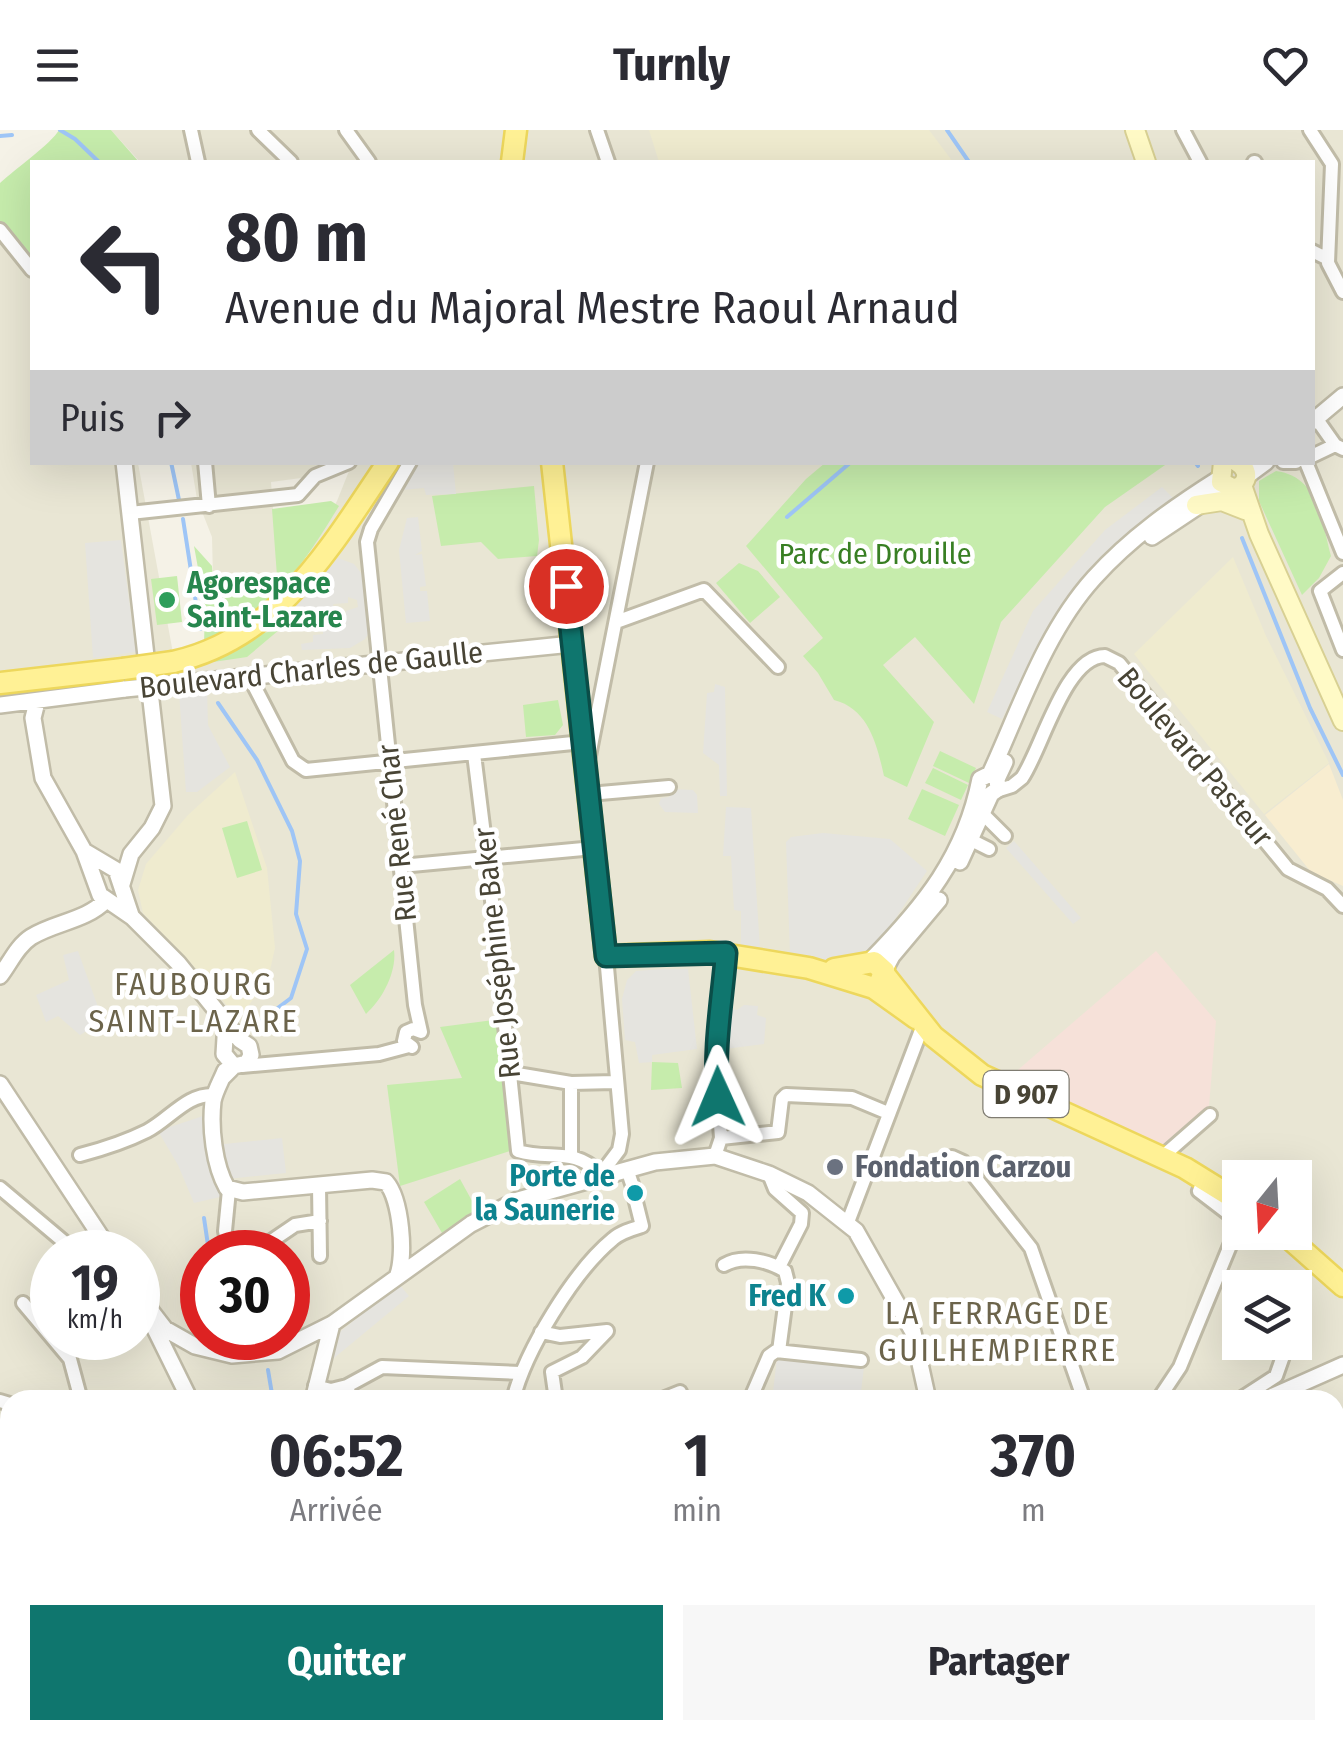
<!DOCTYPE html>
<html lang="fr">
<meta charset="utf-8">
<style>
:root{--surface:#fff;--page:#f7f7f7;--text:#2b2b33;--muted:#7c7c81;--accent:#0f766e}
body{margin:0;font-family:"Fira Sans Condensed",sans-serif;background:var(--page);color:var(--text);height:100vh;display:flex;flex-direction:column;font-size:38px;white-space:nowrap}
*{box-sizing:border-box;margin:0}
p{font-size:32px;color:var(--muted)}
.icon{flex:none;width:55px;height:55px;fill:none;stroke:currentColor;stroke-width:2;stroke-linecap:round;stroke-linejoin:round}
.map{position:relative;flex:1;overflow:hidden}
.sheet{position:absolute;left:0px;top:1260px;width:1345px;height:350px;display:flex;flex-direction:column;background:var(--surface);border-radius:30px 30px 0 0;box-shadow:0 10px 40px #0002}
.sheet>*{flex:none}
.hud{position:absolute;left:30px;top:30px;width:1285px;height:305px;border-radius:0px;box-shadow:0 10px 40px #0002;background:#fff;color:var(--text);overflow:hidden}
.needle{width:65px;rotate:198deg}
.controls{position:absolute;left:1222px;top:1030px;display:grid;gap:20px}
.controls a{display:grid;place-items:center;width:90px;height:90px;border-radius:0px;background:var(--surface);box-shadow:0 10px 40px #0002;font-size:50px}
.speed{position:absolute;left:30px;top:1100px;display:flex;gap:20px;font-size:50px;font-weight:700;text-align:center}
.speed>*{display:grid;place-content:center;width:130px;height:130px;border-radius:50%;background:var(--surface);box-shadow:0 10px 40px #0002;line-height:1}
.speed small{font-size:25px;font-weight:400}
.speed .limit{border:15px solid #d22;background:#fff;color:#111}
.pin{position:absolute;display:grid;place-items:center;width:85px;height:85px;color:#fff;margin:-42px;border:5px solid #fff;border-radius:50%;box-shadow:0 2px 10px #0007}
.me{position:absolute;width:110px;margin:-55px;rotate:359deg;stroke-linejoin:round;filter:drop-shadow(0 0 8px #0008)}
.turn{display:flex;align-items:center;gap:35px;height:210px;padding:0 30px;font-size:45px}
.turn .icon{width:130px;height:130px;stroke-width:2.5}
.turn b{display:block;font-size:70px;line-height:85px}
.then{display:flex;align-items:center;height:95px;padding:0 30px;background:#0003;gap:20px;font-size:38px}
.eta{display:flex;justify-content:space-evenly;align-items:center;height:170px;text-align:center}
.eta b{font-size:60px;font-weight:700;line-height:70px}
.action{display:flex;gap:20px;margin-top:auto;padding:20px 30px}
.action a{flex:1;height:115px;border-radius:0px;background:var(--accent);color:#fff;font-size:40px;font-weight:700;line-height:115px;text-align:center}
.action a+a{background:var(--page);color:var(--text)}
header{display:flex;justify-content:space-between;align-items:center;height:130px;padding:0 30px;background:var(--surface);font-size:45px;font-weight:700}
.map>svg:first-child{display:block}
.residential{fill:#e9e6d4;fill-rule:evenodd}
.commercial{fill:#f8edd0}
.education{fill:#efebcf}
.medical{fill:#f6e1d9}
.green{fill:#c6ecac}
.parking{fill:#e5e4df}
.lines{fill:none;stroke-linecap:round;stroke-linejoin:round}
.stream{stroke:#9ec5f6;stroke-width:4}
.minor-casing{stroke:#c1bca8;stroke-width:18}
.tertiary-casing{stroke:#c1bca8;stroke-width:20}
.secondary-casing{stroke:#d8d093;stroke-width:22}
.primary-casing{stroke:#edd75c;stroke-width:25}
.minor{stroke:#fff;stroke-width:12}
.tertiary{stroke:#fff;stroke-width:15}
.secondary{stroke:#fffac6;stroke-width:18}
.primary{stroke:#fff195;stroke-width:20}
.tertiary-bridge-casing{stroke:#c1bca8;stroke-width:20;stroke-linecap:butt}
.primary-bridge-casing{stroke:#edd75c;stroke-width:25;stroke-linecap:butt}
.tertiary-bridge{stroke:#fff;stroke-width:15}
.primary-bridge{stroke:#fff195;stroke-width:20}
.route-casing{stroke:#0a4d48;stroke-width:25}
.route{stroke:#0f766e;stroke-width:18}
.leisure-dot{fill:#2e9e5b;stroke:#fff;stroke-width:4}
.worship-dot{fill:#6b7280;stroke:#fff;stroke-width:4}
.culture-dot{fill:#0f9aa8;stroke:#fff;stroke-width:4}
.labels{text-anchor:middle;stroke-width:9;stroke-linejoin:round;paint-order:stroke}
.shield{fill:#fff;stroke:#7f7c72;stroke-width:2.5}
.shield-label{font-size:28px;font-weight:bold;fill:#484435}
.park-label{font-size:30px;fill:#387f23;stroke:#fff}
.leisure-label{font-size:30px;font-weight:bold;fill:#27864d;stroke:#fff;text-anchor:start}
.street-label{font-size:30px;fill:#484435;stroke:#fff}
.worship-label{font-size:30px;font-weight:bold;fill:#5b616d;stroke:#fff;text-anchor:start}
.culture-label{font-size:30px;font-weight:bold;fill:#0d838f;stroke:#fff;text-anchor:end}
.neighbourhood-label{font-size:32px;letter-spacing:2.5px;fill:#6c644b;stroke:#fff}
</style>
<header><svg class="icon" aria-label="menu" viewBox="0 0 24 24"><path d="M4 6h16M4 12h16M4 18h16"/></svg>Turnly<svg class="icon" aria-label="heart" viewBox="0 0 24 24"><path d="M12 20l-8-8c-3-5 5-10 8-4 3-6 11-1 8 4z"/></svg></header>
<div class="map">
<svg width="1343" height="1610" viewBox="0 0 1343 1610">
<rect width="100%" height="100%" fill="#f5f2e7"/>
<!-- residential -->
<path class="residential" d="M111,0H1343V1610H0V110L32,150V332L138,333L173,523L244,491L301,438L337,371L351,336L339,343L271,352L278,446L213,449L212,407L197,369L191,333L1312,332V32H140ZM1240,1048H1295V1102H1240ZM52,1122H138V1208H52ZM202,1122H288V1208H202ZM1240,1158H1295V1212H1240ZM10,1270H1335V1600H10Z"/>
<!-- commercial -->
<path class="commercial" d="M1329,634L1343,670V756L1311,742L1265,685Z"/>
<!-- education -->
<path class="education" d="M649,0H929L953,32H659Z
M1233,427L1266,506L1329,633L1264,684L1134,524Z
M235,642L267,738L275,818L268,849L238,890L206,849L143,783L138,760L146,734L188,685Z
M10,1419V1591L0,1589V1434Z
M45,1600H156V1610H85Z"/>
<!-- medical -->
<path class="medical" d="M1156,821L1216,891L1209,976L1161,1016L1012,945Z"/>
<!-- green -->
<path class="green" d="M59,0H111L139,32H32V130L0,92V53C14,40 52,13 59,0Z
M825,333V332L1168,333L1105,377L1001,492L974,574L915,507L883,535L934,592L907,657L884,646C877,615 869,579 834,570L818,543L803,526L823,508L746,416L806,349Z
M1276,341C1319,347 1321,389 1331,426L1319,448L1302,465L1259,371V351Z
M534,356L539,410L537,426L498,429L481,412L441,416L432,366Z
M331,371L339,376C297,445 276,473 204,514L205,477L194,416L212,436L213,449L277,446L272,379Z
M739,433L758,441L780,467L750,493L716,453Z
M177,446L182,492L157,495L151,449Z
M279,500L247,527L213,532V529L258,504Z
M558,570L563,595L555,605L526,607L523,575Z
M940,621L976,638L969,653L933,636Z
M933,638L968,655L961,670L925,653Z
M922,659L959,675L945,706L908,689Z
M247,691L262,740L237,748L222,698Z
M394,820C397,842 382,870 366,884L350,855Z
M501,889L510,1021L400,1056L387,955L462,948L440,897Z
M652,932L678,933L682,958L651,960Z
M460,1049L477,1080L442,1103L424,1072Z"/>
<!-- parking -->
<path class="parking" d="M418,333H453L456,364L426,365L424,358L402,360Z
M1162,357L1178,373L1135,405L1132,400L1128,402L1132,408L1072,462L1038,514L1002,589L987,582L1033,481L1105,400Z
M418,387L422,421L415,425L422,424L426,456L420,457V461H427L430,491L406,493L399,420L407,388Z
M121,410L136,522L93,528L85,413Z
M338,428L354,434L369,453L374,495L365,509L350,518L302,520L301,514L313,512V505L323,504V497L335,496V489L346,488V481L358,477L357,470L348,467V473L333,474L334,481L322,482V490H311V497L279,500L280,489L307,464Z
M715,554L725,557L727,666H720L719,635L703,623L707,563L714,562Z
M207,560L208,595L230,637L197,662H186L179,562Z
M673,659L693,660L697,665L698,683L665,682L659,674L661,668L669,667Z
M726,677L751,678L760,819L741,817V781L734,780L731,726H723Z
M823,703L890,709L927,741L881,810L857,826L832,831L790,825L786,712L791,707Z
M1014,711L1081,788L1073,794L1006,718Z
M78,821L103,891L80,905L58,886L46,892L36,865L69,850L63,825Z
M662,839H688L697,919L652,925V932L639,933L635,912L625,910L622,869L627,850L636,841Z
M744,875L758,876L757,885L766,888L764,914L725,919L727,878L737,880Z
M203,986L220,1067L194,1073L178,1035L158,1001Z
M282,1008L286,1043L227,1049L224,1014Z
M399,1154L409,1166L328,1233L330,1210Z
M777,1228L864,1237L860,1270H772Z"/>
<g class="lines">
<!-- stream -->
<path class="stream" d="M60,0L75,9L99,32
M947,0L969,32
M0,6L12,5
M171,332L179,370
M1195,332L1198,336
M787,387L851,332
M183,389L200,499
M1242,408L1310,578L1343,645
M218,573L257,630L292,701L300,731L296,784L307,819L291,868L262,890
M204,1088L209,1122
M268,1240L273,1270
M278,1600L280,1610"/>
<!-- minor casing -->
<g class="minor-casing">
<path id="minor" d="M191,0L198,32
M258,0L291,32
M346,0L369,32
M597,0L608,32
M1183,0L1200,32
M1310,0L1332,34L1328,133L1343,162
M1254,32H1255
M0,100L32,140
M1312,121L1328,129
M1316,288L1335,315L1343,319
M1312,326L1335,315
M205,332L209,376
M410,332L371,399L367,412L415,875L421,902L413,899L406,902L404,911L412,917
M1283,332H1296
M1306,332L1343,423
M130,383L298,365L315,346L349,332
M1343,443L1320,461L1343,520
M616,492L704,460L778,537
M249,546L293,631L306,640L583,612
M474,624L491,761L518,1021C550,1031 573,1016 601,1044L619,1020L622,1004L606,826
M589,626L647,332
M996,661L1012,656L1022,648C1042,619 1065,526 1105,526L1119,533L1288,739L1327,759L1343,776
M589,664L669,657
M983,684L1005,706
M971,710L989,719
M401,736L594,718
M242,936L379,924L409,916
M511,943L571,953L615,952
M571,953V1025
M721,1008L778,1002L782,969L786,965L852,968L888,983
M80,1025C103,1019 125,1012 147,1001C170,989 187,963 215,965
M715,1026L721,1008L715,924L721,903L726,823
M1162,1027L1210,985
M940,1036L952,1027L963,1032L1031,1118L1084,1270
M627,1039L633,1057
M769,1044L775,1059L802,1083L801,1094L779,1137
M319,1056L320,1126
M0,1058L76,1122
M848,1092L923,895
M270,1112L295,1095L320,1091
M229,1122L225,1101L229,1060
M724,1135C742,1124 769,1131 785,1141L788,1153L779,1221
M23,1173L70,1229L81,1270
M1295,1188L1303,1163
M541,1202L560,1206L607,1201
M315,1256L331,1260L347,1256L351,1270
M347,1256L382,1237L520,1243
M513,1270C525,1221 574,1141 613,1109C621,1102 632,1099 642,1096L635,1068
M556,1270L552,1242L582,1227L607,1201
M660,1270L680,1262
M750,1270L769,1226L776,1221L861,1230
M1158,1270L1180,1237L1236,1101L1233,1087L1199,1061L1204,1049
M1239,1270L1276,1246L1288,1212
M0,1271L10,1274
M1335,1298L1343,1295
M0,1594L10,1597
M20,1600L48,1610
M160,1600L161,1610
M435,1600L440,1610
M560,1600L561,1610
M577,1600L600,1610
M871,1600L880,1608L891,1610
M530,1610L552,1600
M1174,1610L1202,1601
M1310,1610L1326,1607L1332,1600"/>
</g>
<!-- tertiary casing -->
<g class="tertiary-casing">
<path id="tertiary" d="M1312,292L1343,266
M1247,346L1266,332
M1152,407L1227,357
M176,554L572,514
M37,572L33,588L43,648L84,721L100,765L132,787L178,833L240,910L249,916L251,925L247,933L234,936L223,947
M0,575L125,559
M84,721L116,740L131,785
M960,732L991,664L998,659L997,649L1005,632
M122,754L131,724L152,698L163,676L124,332
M870,831C924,776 965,726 980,649L990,644C1020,579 1045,502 1094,448C1130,408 1174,377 1220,348
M884,841L892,826L939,770
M0,846C10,833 17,816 31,807C55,792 86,791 106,770
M226,892L224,924L234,936
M225,941C221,951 215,961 213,971C210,998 214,1035 227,1058L243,1062L372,1050L386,1052C401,1069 406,1126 397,1147
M0,954L111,1122
M138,1164L165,1199L195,1216L232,1225L278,1221L332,1194L471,1094L518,1070L655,1032L715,1026L769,1044L808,1063L856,1101L913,1202L928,1270
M151,1191L190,1270
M313,1270L332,1194
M1264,1270L1343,1235
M0,1414L10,1403
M398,1600L406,1610
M337,1610L345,1600
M842,1610L848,1600"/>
</g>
<!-- secondary casing -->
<g class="secondary-casing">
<path id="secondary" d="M1135,0L1146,32
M1223,332L1221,352L1234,359L1242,355C1249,347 1247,338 1237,332
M1242,355L1259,404L1343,591
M1196,375L1222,371L1245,380"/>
</g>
<!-- primary casing -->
<g class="primary-casing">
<path id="primary" d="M512,32L516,0
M552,332L606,826L710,822L809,838L874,858L916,888
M173,532C280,508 331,416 388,332
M0,553L123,539
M834,839L874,832L884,841L879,856
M884,844L933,906L982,945L1185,1038L1240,1072
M1282,1102L1343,1156"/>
</g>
<!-- minor -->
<use href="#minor" class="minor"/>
<!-- tertiary -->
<use href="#tertiary" class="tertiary"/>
<!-- secondary -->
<use href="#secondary" class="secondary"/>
<!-- primary -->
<use href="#primary" class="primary"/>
<!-- tertiary-bridge casing -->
<g class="tertiary-bridge-casing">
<path id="tertiary-bridge" d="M125,559L176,554"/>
</g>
<!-- primary-bridge casing -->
<g class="primary-bridge-casing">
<path id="primary-bridge" d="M123,539L173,532"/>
</g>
<!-- tertiary-bridge -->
<use href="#tertiary-bridge" class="tertiary-bridge"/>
<!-- primary-bridge -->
<use href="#primary-bridge" class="primary-bridge"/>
</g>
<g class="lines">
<!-- route casing -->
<g class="route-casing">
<path id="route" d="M566,456L606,826L726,823C722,871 713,920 718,967"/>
</g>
<!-- route -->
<use href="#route" class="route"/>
</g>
<!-- markers -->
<circle class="leisure-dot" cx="167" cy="470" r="10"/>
<circle class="worship-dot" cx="835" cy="1037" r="10"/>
<g class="culture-dot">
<circle cx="635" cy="1063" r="10"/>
<circle cx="846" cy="1166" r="10"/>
</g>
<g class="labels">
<!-- shield labels -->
<rect class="shield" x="983.5" y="941" width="85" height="46" rx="8"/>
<g class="shield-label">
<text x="1026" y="974">D 907</text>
</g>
<!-- park labels -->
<g class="park-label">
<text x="875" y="434">Parc de Drouille</text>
</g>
<!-- leisure labels -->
<g class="leisure-label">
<text x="187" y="463">Agorespace<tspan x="187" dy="34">Saint-Lazare</tspan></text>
</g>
<!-- street labels -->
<g class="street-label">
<text transform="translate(311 540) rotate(-6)" y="10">Boulevard Charles de Gaulle</text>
<text transform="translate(1195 627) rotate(50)" y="10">Boulevard Pasteur</text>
<text transform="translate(397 703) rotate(-96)" y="10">Rue René Char</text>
<text transform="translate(497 823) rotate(-96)" y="10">Rue Joséphine Baker</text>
</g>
<!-- worship labels -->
<g class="worship-label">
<text x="855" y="1047">Fondation Carzou</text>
</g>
<!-- culture labels -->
<g class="culture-label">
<text x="615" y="1056">Porte de<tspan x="615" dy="34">la Saunerie</tspan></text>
<text x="826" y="1176">Fred K</text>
</g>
<!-- neighbourhood labels -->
<g class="neighbourhood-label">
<text x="194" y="865">FAUBOURG<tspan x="194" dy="37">SAINT-LAZARE</tspan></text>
<text x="998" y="1194">LA FERRAGE DE<tspan x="998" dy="37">GUILHEMPIERRE</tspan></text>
</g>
</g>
</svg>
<div class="controls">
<a><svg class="needle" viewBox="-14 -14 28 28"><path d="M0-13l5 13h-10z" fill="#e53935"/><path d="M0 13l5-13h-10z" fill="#7c7c81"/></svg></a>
<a><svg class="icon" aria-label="layers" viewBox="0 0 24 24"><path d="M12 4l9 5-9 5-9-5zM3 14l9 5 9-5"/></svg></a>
</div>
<div class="speed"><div>19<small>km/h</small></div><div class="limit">30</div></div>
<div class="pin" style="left:566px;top:456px;background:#d93025"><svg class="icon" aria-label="arrive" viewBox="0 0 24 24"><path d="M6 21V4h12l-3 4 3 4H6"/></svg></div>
<svg class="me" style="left:718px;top:967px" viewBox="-20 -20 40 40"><path d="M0-17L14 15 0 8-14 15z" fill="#0f766e" stroke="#fff" stroke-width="4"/></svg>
<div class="hud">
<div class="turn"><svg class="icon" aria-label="left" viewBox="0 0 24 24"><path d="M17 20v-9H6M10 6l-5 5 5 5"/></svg><div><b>80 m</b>Avenue du Majoral Mestre Raoul Arnaud</div></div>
<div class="then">Puis<svg class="icon" aria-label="right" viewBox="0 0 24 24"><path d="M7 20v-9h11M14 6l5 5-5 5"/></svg></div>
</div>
<section class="sheet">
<div class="eta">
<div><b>06:52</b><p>Arrivée</p></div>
<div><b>1</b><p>min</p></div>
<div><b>370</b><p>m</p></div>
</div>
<div class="action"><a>Quitter</a><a>Partager</a></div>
</section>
</div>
